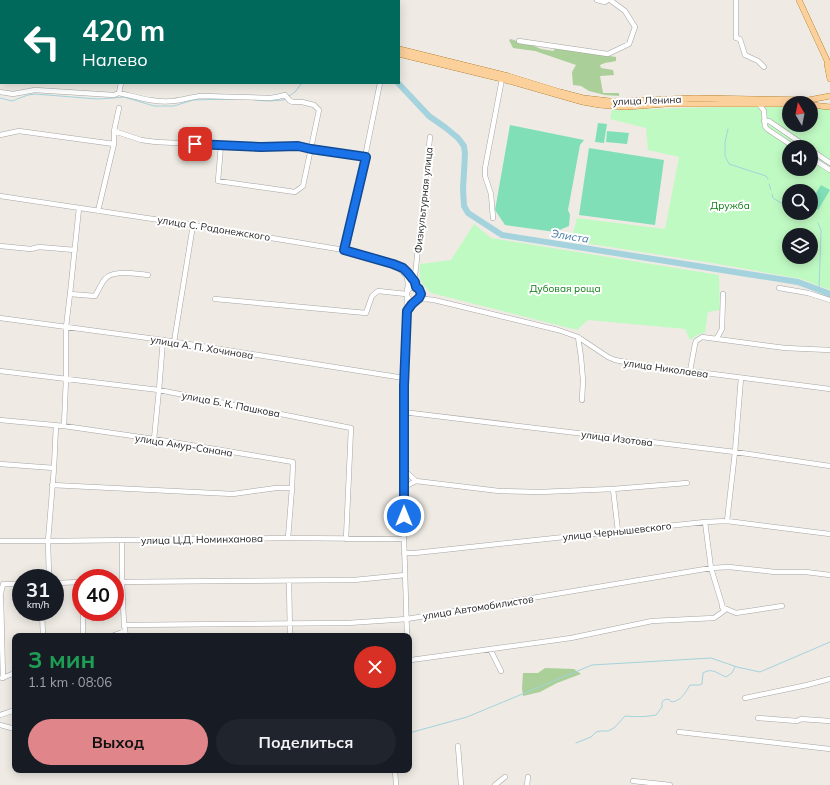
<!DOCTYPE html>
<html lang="ru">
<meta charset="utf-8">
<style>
:root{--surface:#171b24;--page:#20242c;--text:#f1f3f6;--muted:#9ea1a6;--accent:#e0868a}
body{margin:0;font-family:Mulish,sans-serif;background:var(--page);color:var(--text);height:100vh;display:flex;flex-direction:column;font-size:15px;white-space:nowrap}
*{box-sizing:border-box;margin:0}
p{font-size:13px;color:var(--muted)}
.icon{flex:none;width:22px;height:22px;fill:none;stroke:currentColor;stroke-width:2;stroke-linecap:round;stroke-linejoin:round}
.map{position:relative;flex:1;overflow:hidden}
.sheet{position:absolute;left:12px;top:633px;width:400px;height:140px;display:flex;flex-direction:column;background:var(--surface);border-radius:8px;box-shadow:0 2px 10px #0003}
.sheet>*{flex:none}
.banner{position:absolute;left:0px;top:0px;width:400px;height:84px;box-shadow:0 2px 10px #0003;background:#00695c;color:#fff;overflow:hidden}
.needle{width:26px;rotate:350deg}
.controls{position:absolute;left:782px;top:96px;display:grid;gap:8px}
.controls a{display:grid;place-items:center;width:36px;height:36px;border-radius:50%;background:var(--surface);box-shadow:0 2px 10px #0003;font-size:20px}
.speed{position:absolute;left:12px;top:569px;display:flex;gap:8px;font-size:20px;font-weight:700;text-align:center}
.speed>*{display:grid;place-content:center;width:52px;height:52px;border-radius:50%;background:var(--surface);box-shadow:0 2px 10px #0003;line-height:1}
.speed small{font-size:10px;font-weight:400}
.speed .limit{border:6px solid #d22;background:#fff;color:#111}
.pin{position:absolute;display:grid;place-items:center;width:34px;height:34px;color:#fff;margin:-17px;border-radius:8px;box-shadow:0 2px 6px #0006}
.me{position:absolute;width:44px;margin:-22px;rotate:0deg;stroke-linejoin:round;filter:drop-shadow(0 0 3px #0008)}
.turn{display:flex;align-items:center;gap:14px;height:84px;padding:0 16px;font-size:18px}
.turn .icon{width:52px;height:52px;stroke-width:2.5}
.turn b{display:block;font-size:28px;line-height:34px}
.round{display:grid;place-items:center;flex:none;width:42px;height:42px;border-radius:21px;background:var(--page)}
.head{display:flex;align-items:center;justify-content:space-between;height:68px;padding:0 16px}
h1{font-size:24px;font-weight:700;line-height:30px;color:#1e9e55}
.action{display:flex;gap:8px;margin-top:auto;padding:8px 16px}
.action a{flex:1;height:46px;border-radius:24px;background:var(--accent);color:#111;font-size:16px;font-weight:700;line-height:46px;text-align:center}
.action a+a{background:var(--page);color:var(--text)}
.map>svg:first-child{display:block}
.forest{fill:#aacf98}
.park{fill:#c0fac3;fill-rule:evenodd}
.pitch{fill:#81dfb8}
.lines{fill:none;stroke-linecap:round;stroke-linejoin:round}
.stream{stroke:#a4d2dd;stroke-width:1}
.river{stroke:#a4d2dd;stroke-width:6}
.minor-casing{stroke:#a5a5a5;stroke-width:5.5}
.major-casing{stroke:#986100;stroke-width:6}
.minor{stroke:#fff;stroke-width:4.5}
.major{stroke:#fcd09b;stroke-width:5.5}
.route-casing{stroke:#114b97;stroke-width:10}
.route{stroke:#1a73e8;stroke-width:7}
.labels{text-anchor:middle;stroke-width:4;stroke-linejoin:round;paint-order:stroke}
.street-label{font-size:10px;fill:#1e1e1e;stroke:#fff}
.park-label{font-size:10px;fill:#0a7d11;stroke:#fff}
.water-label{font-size:11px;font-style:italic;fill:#467aa6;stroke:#fff}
</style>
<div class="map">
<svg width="830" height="785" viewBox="0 0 830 785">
<rect width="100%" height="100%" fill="#efebe4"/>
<!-- forest -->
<path class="forest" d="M511,39L522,43L525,45H532L541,49L553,51L555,49L559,48L616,57V61L605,63L600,65L601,68L613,70L614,75L600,76L603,93H619V96L605,95L589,91L581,86L573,85L572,72L576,65L535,51L513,48L509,40Z
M545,668L574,669L581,674L557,683L540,692L523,696L522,688L523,673H538Z"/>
<!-- park -->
<path class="park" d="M789,105V125H811V107L830,108V290L801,279L712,263L571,241L577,218L665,229L679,157L648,150L646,128L610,119L612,110ZM789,147H811V169H789ZM789,191H811V213H789ZM789,235H811V257H789Z
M474,224L491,238L719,275L720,310L708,312L705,333L699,334L690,340L685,329L588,320L577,330L431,293C420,282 419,281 420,264L451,260Z"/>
<!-- pitch -->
<path class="pitch" d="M598,123L607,124L604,143L595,142Z
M510,125L584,140L580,145L568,210L570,215L569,226L555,232L505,225L495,210Z
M607,131L629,133L627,144L606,142Z
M589,148L664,160L655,225L579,215Z
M821,185L830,190L818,210L811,205V201Z"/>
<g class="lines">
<!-- stream -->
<path class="stream" d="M302,0L304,1
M289,96L295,92L302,83
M0,98L12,101L28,95L35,94L97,99L113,98L124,97L154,106H174L193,100L233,99
M255,100L269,101L284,100L285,99
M728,129L725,142V156L729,164L766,176L768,179
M769,184L771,190
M772,194L773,198L789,208
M818,223L821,230L819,289
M409,733L467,717L592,665L711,658L737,667L760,672L830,642
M576,743L591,737L596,732L600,731H608L614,728L625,716C635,717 646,717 656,715L662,707V702L664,700L668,699L672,702C682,700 685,693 690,685H699L702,684L703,673C712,667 718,674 726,677L732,673L735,667"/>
<!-- river -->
<path class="river" d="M398,83L429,116L446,128L458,138L464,146L465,154L463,189L464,206L468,213L502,235L798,282L830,294"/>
<!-- minor casing -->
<g class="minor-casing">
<path id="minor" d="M391,0L392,1
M597,0L605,2L608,0
M736,0V38L740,39L745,55L758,61L764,67
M378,1L379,0
M519,41L608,54L629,44L635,27L625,11L610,0
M0,92L13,94L35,90L114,95L119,93C137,97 155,103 173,101C182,100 192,97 201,96L270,98L277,97L285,95L290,101L293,102H302L314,105L319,110L303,186L295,192L218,181L221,145
M119,93L121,83
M759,104L764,111L765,126L767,129L794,147
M764,121H769L807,147
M114,131L141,140L156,142L261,147L298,146L311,149L365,157
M0,135L19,131L114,144
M811,150L830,163
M811,158L830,170
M0,196L193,225L344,250L393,264L402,271L407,277L408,284L407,291
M98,211L114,144V131L119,108
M493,218L491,194L485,176V168L502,79
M0,246L31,249L39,247L75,250
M344,250L365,157L380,83
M404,269L413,279L415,283
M407 294a7 7 0 1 1 14 0a7 7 0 1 1-14 0Z
M416,287L415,276L430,137
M779,288L808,293L830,300
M70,294L95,296C98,291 101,284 105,279C113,269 137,274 148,275
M407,296L403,412L404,539L407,636
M215,299L366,313L372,296L378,291L406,294
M417,300L425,299L434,300L558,330L578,337L608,357L615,360L635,364L830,389
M0,318L163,340L404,378
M578,337L581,357L583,380L582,400
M717,338L722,329L723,294
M174,342L193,225
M0,371L159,390L351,428L346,539
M690,371L695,344L696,341L702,337L785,348L830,350
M403,412L735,452L830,466
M0,420L64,426L154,439L293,462L292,488L288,538
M64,426L66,379V327L70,294L79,208
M154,439L159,390L163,340
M0,464L54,468
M404,470L416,481L499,491L540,492L613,489L687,483
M52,485L233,494L276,488H292
M404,487L416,481
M613,489L618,531
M727,521L735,452L741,378
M122,540V582L124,625L126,636
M0,541H48L288,538L404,539
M404,553H415L705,522L727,521L830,534
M49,578L48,541L54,468L56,425
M289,581L290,636
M115,582L354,580L405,575
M55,583L81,582
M0,598L3,584H21
M1,598L3,678
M722,607L736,613L782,606
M42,612L43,636
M124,625L348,623L407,619L711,568L729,567L775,572H806L830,575
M83,636V612
M112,636L125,631
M490,649L501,671
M409,659L411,660L571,638L652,621L714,618L724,611L711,568L705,522
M2,678L15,673
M745,698L807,685L830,679
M0,715L15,710
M758,718L797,721L801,719L830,721
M0,725L15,729
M679,732L830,749
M458,746L461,785
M395,770L396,785
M633,781L670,785
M495,785L505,777
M527,785L528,777"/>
</g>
<!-- major casing -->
<g class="major-casing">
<path id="major" d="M799,0L830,67
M0,18H1
M0,23H1
M399,49L508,76L560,92L583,98L609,101H625L695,98L809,100L830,96
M399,54L502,79L583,102L600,105L626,107L665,104H789
M827,64L830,79
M811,105L830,107"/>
</g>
<!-- minor -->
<use href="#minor" class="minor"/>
<!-- major -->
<use href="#major" class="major"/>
</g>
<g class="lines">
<!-- route casing -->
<g class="route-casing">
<path id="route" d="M195,144L261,147L298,146L311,149L366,157L344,250L393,264L403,268L408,273L415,282L416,287L419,289L421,294L419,298L412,304L407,311L404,386V516"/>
</g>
<!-- route -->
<use href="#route" class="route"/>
</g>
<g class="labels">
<!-- street labels -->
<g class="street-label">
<text transform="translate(647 100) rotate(-2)" y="4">улица Ленина</text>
<text transform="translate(423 200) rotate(-84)" y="4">Физкультурная улица</text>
<text transform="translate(214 228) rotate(9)" y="4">улица С. Радонежского</text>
<text transform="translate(202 347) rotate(9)" y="4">улица А. П. Хочинова</text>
<text transform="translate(666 368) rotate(8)" y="4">улица Николаева</text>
<text transform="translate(231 404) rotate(11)" y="4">улица Б. К. Пашкова</text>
<text transform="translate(617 438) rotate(7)" y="4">улица Изотова</text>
<text transform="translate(184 445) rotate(9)" y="4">улица Амур-Санана</text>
<text transform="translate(617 531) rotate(-6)" y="4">улица Чернышевского</text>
<text transform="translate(202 539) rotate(-1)" y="4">улица Ц.Д. Номинханова</text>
<text transform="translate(478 607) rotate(-9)" y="4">улица Автомобилистов</text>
</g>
<!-- park labels -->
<g class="park-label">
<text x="730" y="209">Дружба</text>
<text x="565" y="292">Дубовая роща</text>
</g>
<!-- water labels -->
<g class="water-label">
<text transform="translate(570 236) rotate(9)" y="4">Элиста</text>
</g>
</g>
</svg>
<div class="controls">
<a><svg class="needle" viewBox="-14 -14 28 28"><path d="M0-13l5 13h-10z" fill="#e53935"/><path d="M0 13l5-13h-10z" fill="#9ea1a6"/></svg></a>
<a><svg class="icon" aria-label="sound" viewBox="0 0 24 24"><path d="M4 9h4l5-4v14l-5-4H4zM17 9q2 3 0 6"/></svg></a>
<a><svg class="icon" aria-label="search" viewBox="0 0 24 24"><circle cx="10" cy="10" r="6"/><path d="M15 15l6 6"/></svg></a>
<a><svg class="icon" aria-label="layers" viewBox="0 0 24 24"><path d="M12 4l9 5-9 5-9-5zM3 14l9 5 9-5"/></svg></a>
</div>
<div class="speed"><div>31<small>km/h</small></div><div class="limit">40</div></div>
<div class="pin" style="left:195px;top:144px;background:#d93025"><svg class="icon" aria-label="arrive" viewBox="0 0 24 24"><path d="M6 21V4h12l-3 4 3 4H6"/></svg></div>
<svg class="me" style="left:404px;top:516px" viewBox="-20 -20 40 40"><circle r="17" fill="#1a73e8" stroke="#fff" stroke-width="3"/><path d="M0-11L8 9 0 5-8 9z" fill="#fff"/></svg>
<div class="banner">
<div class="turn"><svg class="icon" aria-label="left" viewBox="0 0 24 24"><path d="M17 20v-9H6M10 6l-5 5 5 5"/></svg><div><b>420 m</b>Налево</div></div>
</div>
<section class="sheet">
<div class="head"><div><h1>3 мин</h1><p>1.1 km · 08:06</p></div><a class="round" style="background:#d93025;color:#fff"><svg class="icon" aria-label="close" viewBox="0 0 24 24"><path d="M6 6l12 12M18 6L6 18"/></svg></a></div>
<div class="action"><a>Выход</a><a>Поделиться</a></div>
</section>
</div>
